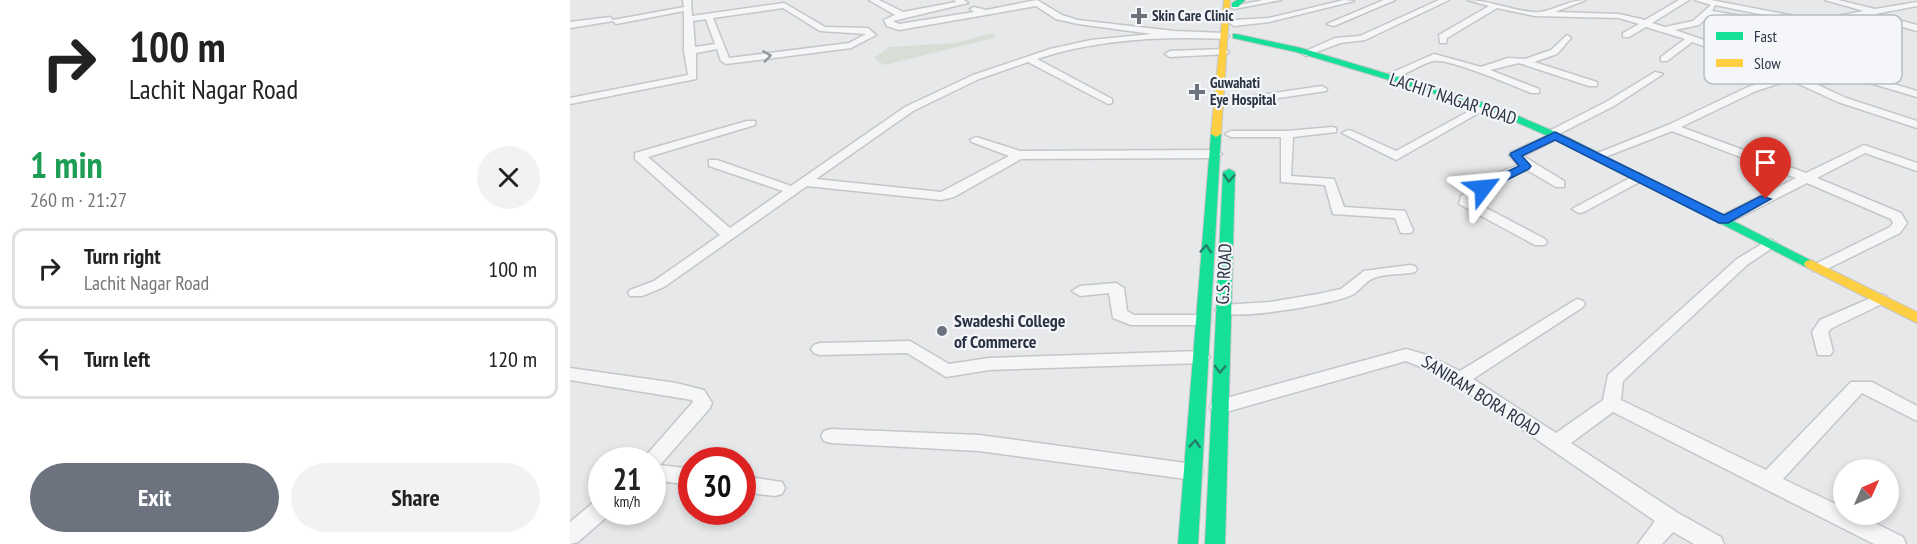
<!DOCTYPE html>
<meta charset="utf-8">
<style>
:root{--surface:#fff;--page:#f2f2f2;--text:#222;--muted:#767676;--line:#e0e0e0;--accent:#6c737f}
body{margin:0;font-family:"PT Sans Narrow",sans-serif;background:var(--page);color:var(--text);height:100vh;display:flex;flex-direction:column;font-size:22px;white-space:nowrap}
*{box-sizing:border-box;margin:0}
p{font-size:20px;color:var(--muted)}
.icon{flex:none;width:33px;height:33px;fill:none;stroke:currentColor;stroke-width:2;stroke-linecap:round;stroke-linejoin:round}
.map{position:relative;flex:1;overflow:hidden}
.panel{display:flex;flex-direction:column;background:var(--surface);width:570px}
.panel>*{flex:none}
.banner{background:#fff;color:var(--text);overflow:hidden}
.needle{width:39px;rotate:45deg}
.fabs{position:absolute;left:1263px;top:459px;display:grid;gap:12px}
.fabs a{display:grid;place-items:center;width:66px;height:66px;border-radius:50%;background:var(--surface);box-shadow:0 3px 9px #0003;font-size:30px}
.speed{position:absolute;left:18px;top:447px;display:flex;gap:12px;font-size:30px;font-weight:700;text-align:center}
.speed>*{display:grid;place-content:center;width:78px;height:78px;border-radius:50%;background:var(--surface);box-shadow:0 3px 9px #0003;line-height:1}
.speed small{font-size:15px;font-weight:400}
.speed .limit{border:9px solid #d22;background:#fff;color:#111}
.pin{position:absolute;display:grid;place-items:center;width:51px;height:51px;color:#fff;margin:-62px -26px;border-radius:50% 50% 50% 0;rotate:-45deg;box-shadow:0 0 6px #0007}
.pin .icon{rotate:45deg}
.me{position:absolute;width:66px;margin:-33px;rotate:61deg;stroke-linejoin:round;filter:drop-shadow(0 0 4px #0008)}
.turn{display:flex;align-items:center;gap:21px;height:126px;padding:0 30px;font-size:27px}
.turn .icon{width:78px;height:78px;stroke-width:2.5}
.turn b{display:block;font-size:42px;line-height:51px}
.round{display:grid;place-items:center;flex:none;width:63px;height:63px;border-radius:32px;background:var(--page)}
.overview{display:flex;align-items:center;justify-content:space-between;height:102px;padding:0 30px}
h1{font-size:36px;font-weight:700;line-height:45px;color:#1e9e55}
.button{display:flex;gap:12px;margin-top:auto;padding:12px 30px}
.button a{flex:1;height:69px;border-radius:36px;background:var(--accent);color:#fff;font-size:24px;font-weight:700;line-height:69px;text-align:center}
.button a+a{background:var(--page);color:var(--text)}
ul{padding:0;list-style:none}
li{display:flex;align-items:center;gap:18px;height:81px;margin:0 12px 9px;padding:0 18px;border:3px solid var(--line);border-radius:12px}
li div{flex:1}
li b{display:block;font-size:22px}
li em{font-style:normal}
main{display:flex;flex:1;min-height:0}
.map>svg:first-child{display:block}
.green{fill:#d6ded6}
.lines{fill:none;stroke-linecap:round;stroke-linejoin:round}
.street-casing{stroke:#c4c6c8;stroke-width:3}
.fast-casing{stroke:#c4c6c8;stroke-width:2}
.slow-casing{stroke:#c4c6c8;stroke-width:2}
.street{fill:#f5f6f7;fill-rule:evenodd}
.fast{fill:#16e098;fill-rule:evenodd}
.slow{fill:#ffcf43;fill-rule:evenodd}
.oneway{stroke:#90959e}
.oneway2{stroke:#22816a}
.route{fill:#1a73e8;stroke:#114b97;stroke-width:1.5}
.poi-dot{fill:#6c737f;stroke:#f4f6f9;stroke-width:2}
.labels{text-anchor:middle;stroke-width:4.5;stroke-linejoin:round;paint-order:stroke}
.far-poi-label{font-size:15px;font-weight:bold;fill:#2b3445;stroke:#f4f6f9;text-anchor:start}
.street-label{font-size:18px;fill:#2b3445;stroke:#f4f6f9}
.poi-label{font-size:18px;font-weight:bold;fill:#2b3445;stroke:#f4f6f9;text-anchor:start}
.key{fill:#f4f6f9;stroke:#b8bcc3;stroke-width:1.5}
.key-label{font-size:16px;fill:#2b3445}
</style>
<main>
<section class="panel">
<div class="banner">
<div class="turn"><svg class="icon" aria-label="right" viewBox="0 0 24 24"><path d="M7 20v-9h11M14 6l5 5-5 5"/></svg><div><b>100 m</b>Lachit Nagar Road</div></div>
</div>
<div class="overview"><div><h1>1 min</h1><p>260 m · 21:27</p></div><a class="round"><svg class="icon" aria-label="close" viewBox="0 0 24 24"><path d="M6 6l12 12M18 6L6 18"/></svg></a></div>
<ul>
<li><svg class="icon" aria-label="right" viewBox="0 0 24 24"><path d="M7 20v-9h11M14 6l5 5-5 5"/></svg><div><b>Turn right</b><p>Lachit Nagar Road</p></div><em>100 m</em></li>
<li><svg class="icon" aria-label="left" viewBox="0 0 24 24"><path d="M17 20v-9H6M10 6l-5 5 5 5"/></svg><div><b>Turn left</b></div><em>120 m</em></li>
</ul>
<div class="button"><a>Exit</a><a>Share</a></div>
</section>
<div class="map">
<svg width="1347" height="544" viewBox="0 0 1347 544">
<rect width="100%" height="100%" fill="#e6e8ea"/>
<!-- green -->
<path class="green" d="M422,33L427,37L314,65L304,58L319,47L386,43Z"/>
<g class="lines">
<!-- street casing -->
<g class="street-casing">
<path id="street" d="M113,0H121L122,16L214,3L255,27L298,28L306,35L281,48L156,64L151,61L147,49L126,53V79L0,104V98L118,75L114,51V11L46,24L43,21L0,28V22L40,17L43,20L114,7ZM213,8L250,31L296,34L279,43L159,58L143,18ZM136,19L145,44L125,47L123,21Z
M299,0H309L333,12L386,2L384,0H394L398,3L323,21L329,24L404,12L400,9L404,7L416,10L467,0L492,15L508,20L604,31L655,33L659,36L655,39C592,36 527,39 467,59L542,99V103L538,104L458,62L409,79L343,111L246,179L371,192L439,156L402,142L400,140L406,137L450,151L646,150L652,154L646,158L451,159L384,197L371,200L237,186L94,287L72,296H60L58,293L60,290L84,281L150,235L65,159V153L177,121H185V125L78,157L160,228L213,191L139,166V160H147L221,186L335,107L403,75L480,49L521,40L582,34L508,24L486,19L466,6L329,30L317,26L314,20L325,15Z
M693,0H711L664,9L660,7Z
M774,0L784,1L699,22L664,26L660,23L664,20L699,18Z
M814,0H825L764,26L757,24Z
M869,0H879L795,40L770,43L736,56L731,53L765,38L790,36Z
M898,0C921,0 950,14 970,12C985,10 999,0 1016,0L985,12L1049,14L1075,20L1109,0H1119L1082,23L1095,27L1123,21L1141,5L1125,0H1141L1245,20L1294,11L1255,0H1268L1305,9L1347,2V6L1305,14L1347,25V31L1301,18V15L1251,24L1256,32L1252,35L1158,48L1191,59L1240,81L1307,68V72L1294,75L1347,91V97L1283,78L1248,85L1276,98L1347,121V128L1268,102L1220,80L1186,91L1111,127L1236,173L1294,145L1347,163V171L1295,153L1247,178L1331,213L1337,223L1330,233L1253,271H1243L1241,268L1243,265L1320,227L1323,223L1321,219L1237,183L1159,223H1149L1147,220L1149,217L1226,178L1102,131L1030,159L1026,160L1020,156L1098,125L1178,87L1212,76L1185,63L1122,42L1097,61H1091V57L1115,39L1076,27L1059,37H1053V33L1069,24L1049,18L965,16L927,8L877,38L876,43H870L869,35L919,6ZM1145,5L1243,25L1247,30L1148,45L1105,30L1129,25L1138,16L1183,21L1187,19L1142,11Z
M997,35L1001,38L987,54L964,62L1027,82V86H1019L949,63L920,70L969,89V93H961C944,86 878,58 864,61C850,63 823,85 812,77L864,54L911,67L938,58L955,59L981,50Z
M654,49L659,52L657,54L600,57L595,54L600,51Z
M1085,72L1093,74L1044,106L989,134V138L953,156L994,181V187H986L957,170L934,180L903,201L975,239L977,242L975,245H965L889,204L891,196L926,174L948,165L939,155L941,152L977,136V132L1036,102Z
M752,86L757,89L756,91L662,105L657,102L662,99Z
M912,104L921,106L826,160L772,133L778,130L782,131L826,151Z
M762,127L766,128V132L723,137L721,176L764,179L774,207L835,211L843,230L841,233H831L825,218L763,214L755,185L711,182V137H661L655,134L661,131H717Z
M1069,173L1075,177L1073,180L1014,212L1009,213L1002,209Z
M1200,239L1207,243L1205,246L1177,265L1053,381L1051,400L1196,470L1281,382H1302L1347,406V421L1292,393L1213,479L1274,508V514H1287L1333,537L1336,544H1304L1043,412L1001,443L1108,513L1151,537L1154,544H1124L1103,532L1092,544H1068L1085,521L905,397L863,372L836,361L649,414L642,412L640,407L642,402L649,400L836,349L857,355L890,371L1007,299L1013,301L1015,304L1013,307L903,379L986,433L1033,400L1038,375L1167,259Z
M840,265L845,266L847,269L845,272C832,275 816,273 804,278C795,281 790,291 782,295C765,304 655,323 645,310L653,305L700,302L748,294L771,289L794,271Z
M546,283L554,288L557,311L564,315H633L641,320L633,325H561L543,318L539,293L510,296L502,291L510,286Z
M1310,294L1316,296L1318,299L1316,302L1262,328L1258,332L1263,351L1260,355H1248L1242,332L1250,320Z
M340,341L379,364L419,358L631,351L637,353L640,357L637,361L631,363L419,370L376,377L337,353L250,355L244,353L241,349L244,345L250,343Z
M0,368L106,383L134,390L142,403L140,408L90,465L122,469V485L82,480V460H72L123,402L122,400L0,380Z
M261,429L409,435L623,464L630,466L633,472L630,478L623,480L409,451L261,443L254,441L251,436L254,431Z
M172,476L212,482L215,488L212,494L205,496L172,492Z
M32,499V512H41L40,514L8,542L0,544V522L24,502Z"/>
</g>
<!-- fast casing -->
<g class="fast-casing">
<path id="fast" d="M667,0H675L668,7H662V3Z
M666,34L731,48L925,106L997,137L1248,264L1241,268L1236,267L989,141L919,110L726,52L663,38V34Z
M646,131L651,134L628,544H608L641,134Z
M659,169L665,172L655,544H635L653,172Z"/>
</g>
<!-- slow casing -->
<g class="slow-casing">
<path id="slow" d="M654,0H660L651,134L646,137L641,134Z
M1241,260L1347,312V323L1236,267L1234,264L1236,261Z"/>
</g>
<!-- street -->
<use href="#street" class="street"/>
<!-- fast -->
<use href="#fast" class="fast"/>
<!-- slow -->
<use href="#slow" class="slow"/>
</g>
<!-- one-way arrows -->
<defs><path id="oneway-chevron" d="M-2-3.5L2.5 0L-2 3.5" fill="none" stroke-width="1.6" stroke-linecap="round" stroke-linejoin="round" transform="scale(1.5)"/></defs>
<use class="oneway" href="#oneway-chevron" transform="translate(197 56) rotate(-8)"/>
<g class="oneway2">
<use href="#oneway-chevron" transform="translate(659 178) rotate(93)"/>
<use href="#oneway-chevron" transform="translate(636 249) rotate(-86)"/>
<use href="#oneway-chevron" transform="translate(650 369) rotate(92)"/>
<use href="#oneway-chevron" transform="translate(625 444) rotate(-86)"/>
</g>
<!-- route -->
<path class="route" d="M985,132L1154,215L1191,196L1201,199L1158,223H1149L985,140L952,156L961,166L959,169L917,190H909V185L949,166L940,155L941,153Z"/>
<!-- markers -->
<g class="poi-dot">
<path d="M566 7h6v6h6v6h-6v6h-6v-6h-6v-6h6z"/>
<path d="M624 83h6v6h6v6h-6v6h-6v-6h-6v-6h6z"/>
<circle cx="372" cy="331" r="6"/>
</g>
<g class="labels">
<!-- far-poi labels -->
<g class="far-poi-label">
<text x="582" y="21">Skin Care Clinic</text>
<text x="640" y="88">Guwahati<tspan x="640" dy="17">Eye Hospital</tspan></text>
</g>
<!-- street labels -->
<g class="street-label">
<text transform="translate(883 99) rotate(18)" y="6">LACHIT NAGAR ROAD</text>
<text transform="translate(654 274) rotate(-87)" y="6">G.S. ROAD</text>
<text transform="translate(911 396) rotate(32)" y="6">SANIRAM BORA ROAD</text>
</g>
<!-- poi labels -->
<g class="poi-label">
<text x="384" y="327">Swadeshi College<tspan x="384" dy="21">of Commerce</tspan></text>
</g>
</g>
<!-- legend -->
<rect x="1134" y="15" width="198" height="69" rx="9" class="key"/>
<rect x="1146" y="32" width="27" height="8" fill="#16e098"/>
<rect x="1146" y="59" width="27" height="8" fill="#ffcf43"/>
<g class="key-label">
<text x="1184" y="42">Fast</text>
<text x="1184" y="69">Slow</text>
</g>
</svg>
<div class="fabs">
<a><svg class="needle" viewBox="-14 -14 28 28"><path d="M0-13l5 13h-10z" fill="#e53935"/><path d="M0 13l5-13h-10z" fill="#767676"/></svg></a>
</div>
<div class="speed"><div>21<small>km/h</small></div><div class="limit">30</div></div>
<div class="pin" style="left:1196px;top:199px;background:#d93025"><svg class="icon" aria-label="arrive" viewBox="0 0 24 24"><path d="M6 21V4h12l-3 4 3 4H6"/></svg></div>
<svg class="me" style="left:913px;top:188px" viewBox="-20 -20 40 40"><path d="M0-17L14 15 0 8-14 15z" fill="#1a73e8" stroke="#fff" stroke-width="4"/></svg>
</div>
</main>
